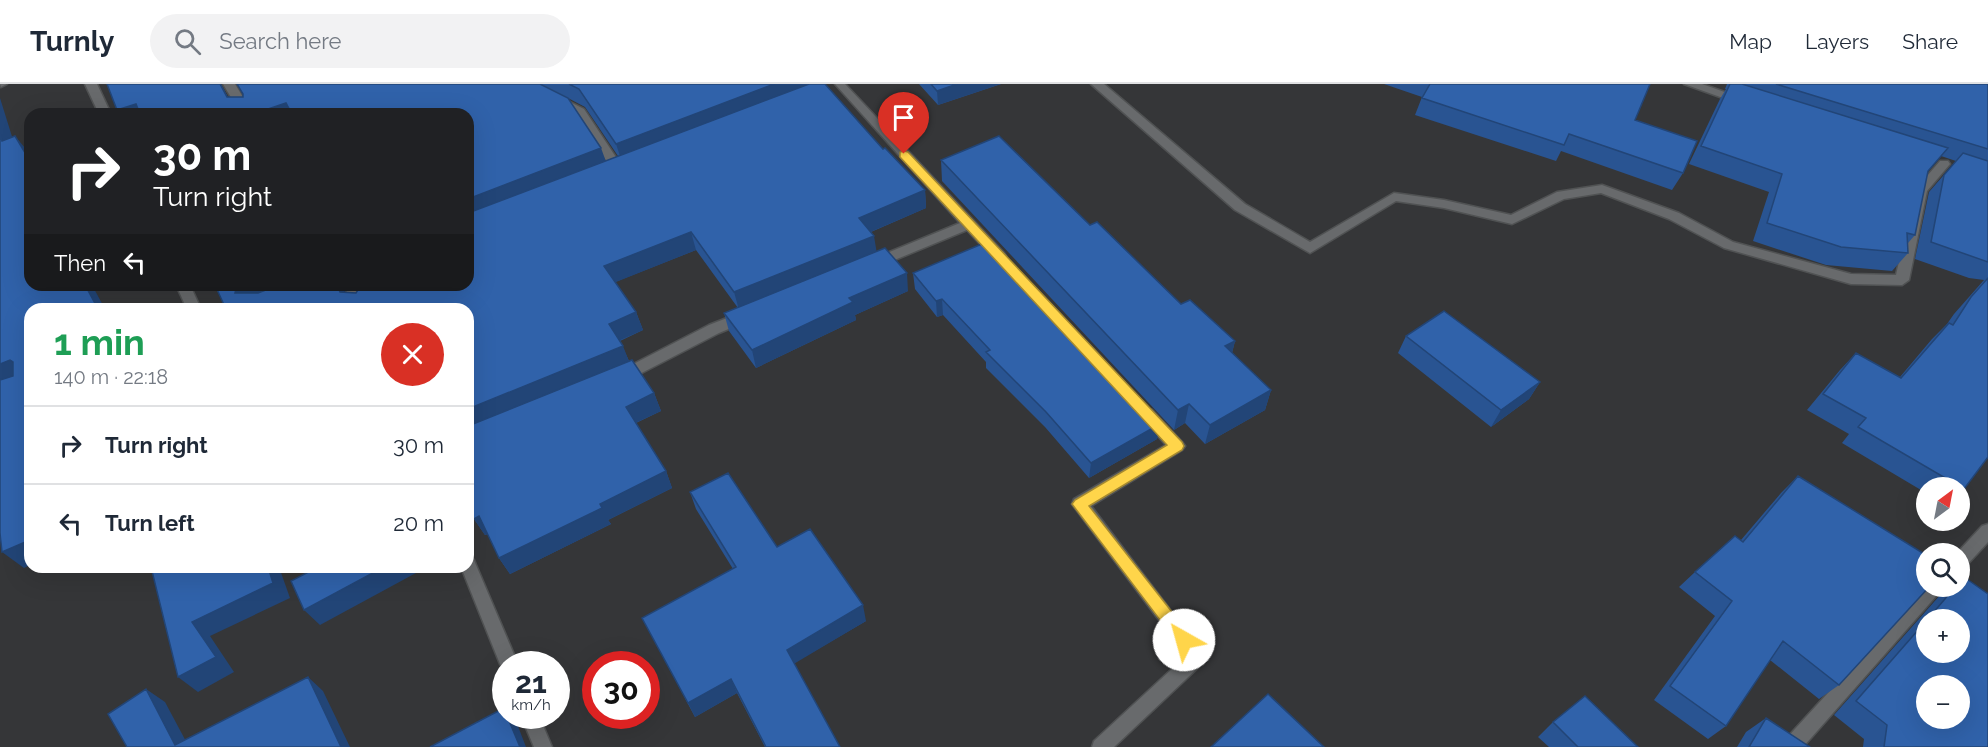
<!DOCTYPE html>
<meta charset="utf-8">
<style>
:root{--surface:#fff;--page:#f2f2f3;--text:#1f2937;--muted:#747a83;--line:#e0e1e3}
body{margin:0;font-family:Raleway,sans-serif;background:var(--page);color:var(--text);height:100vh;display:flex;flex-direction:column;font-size:22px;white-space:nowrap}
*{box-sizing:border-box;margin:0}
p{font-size:20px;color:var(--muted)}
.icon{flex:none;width:33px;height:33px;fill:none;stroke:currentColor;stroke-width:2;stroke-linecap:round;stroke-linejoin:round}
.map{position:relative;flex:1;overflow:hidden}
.sheet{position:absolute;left:24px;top:219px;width:450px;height:270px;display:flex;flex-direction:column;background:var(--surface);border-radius:18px;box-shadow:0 6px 24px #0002}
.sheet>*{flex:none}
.top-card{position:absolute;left:24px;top:24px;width:450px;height:183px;border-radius:18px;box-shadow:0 6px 24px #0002;background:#202124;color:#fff;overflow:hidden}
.needle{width:39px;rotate:32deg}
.controls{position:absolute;left:1916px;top:393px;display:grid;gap:12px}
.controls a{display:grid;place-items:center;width:54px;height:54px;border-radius:50%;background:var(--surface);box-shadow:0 6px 24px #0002;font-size:30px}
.speed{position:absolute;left:492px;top:567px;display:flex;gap:12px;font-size:30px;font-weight:700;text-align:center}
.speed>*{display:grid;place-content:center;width:78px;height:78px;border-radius:50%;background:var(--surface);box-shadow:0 6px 24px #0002;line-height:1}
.speed small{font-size:15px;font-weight:400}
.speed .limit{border:9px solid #d22;background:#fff;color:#111}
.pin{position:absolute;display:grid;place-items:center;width:51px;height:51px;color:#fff;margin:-62px -26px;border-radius:50% 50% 50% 0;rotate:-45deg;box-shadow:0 0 6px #0007}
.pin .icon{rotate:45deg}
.me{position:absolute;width:66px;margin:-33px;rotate:322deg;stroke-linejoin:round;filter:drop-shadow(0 0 4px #0008)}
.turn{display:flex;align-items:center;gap:21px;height:126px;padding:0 30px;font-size:27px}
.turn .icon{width:78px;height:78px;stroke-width:2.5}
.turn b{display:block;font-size:42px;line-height:51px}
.then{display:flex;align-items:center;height:57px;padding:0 30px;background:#0003;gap:12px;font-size:22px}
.round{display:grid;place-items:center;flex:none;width:63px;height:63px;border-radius:32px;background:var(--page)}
.overview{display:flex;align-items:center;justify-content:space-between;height:102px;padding:0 30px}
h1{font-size:36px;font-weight:700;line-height:45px;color:#1e9e55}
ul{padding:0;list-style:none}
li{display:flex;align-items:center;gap:18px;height:78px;padding:0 30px;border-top:2px solid var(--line)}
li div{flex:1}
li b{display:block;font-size:22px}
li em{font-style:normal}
header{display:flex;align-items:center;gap:36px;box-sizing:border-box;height:84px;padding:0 30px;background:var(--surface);border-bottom:2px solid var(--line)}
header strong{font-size:28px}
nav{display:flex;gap:33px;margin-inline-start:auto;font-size:21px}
.search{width:420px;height:54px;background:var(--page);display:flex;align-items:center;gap:15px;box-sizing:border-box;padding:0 21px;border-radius:33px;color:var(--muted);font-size:22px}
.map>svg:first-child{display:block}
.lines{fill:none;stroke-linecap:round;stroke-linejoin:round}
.minor-casing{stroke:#505253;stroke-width:3}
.minor{fill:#686a6c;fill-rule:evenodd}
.wall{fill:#295492;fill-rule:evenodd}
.shaded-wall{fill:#224577}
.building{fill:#3062aa;stroke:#224577;stroke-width:1.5;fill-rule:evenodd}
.route{fill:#ffd54a;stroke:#a68a30;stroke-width:1.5}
</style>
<header>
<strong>Turnly</strong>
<div class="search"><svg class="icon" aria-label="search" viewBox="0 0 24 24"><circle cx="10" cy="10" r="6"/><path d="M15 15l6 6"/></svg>Search here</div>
<nav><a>Map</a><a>Layers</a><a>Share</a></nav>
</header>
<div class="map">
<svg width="1988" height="663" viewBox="0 0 1988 663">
<rect width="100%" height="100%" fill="#353638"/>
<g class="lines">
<!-- minor casing -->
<g class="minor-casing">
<path id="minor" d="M0,0H7L1,3Z
M85,0H97L111,30H99Z
M223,0H235L253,30H241Z
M835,0H845L1004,169L1006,172L1004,175H994L967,146L880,182H870L868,179L870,176L960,139Z
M1091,0H1104L1245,120L1310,158L1394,109L1444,116L1511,131L1557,108L1602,101L1679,129L1733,158L1851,190L1896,191L1915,106L1940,77H1948L1950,80L1927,107L1909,196L1902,201L1851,200L1724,164L1669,135L1601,109L1564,115L1512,140L1444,124L1396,117L1310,169L1235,126Z
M1684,0H1702L1747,16L1741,20L1737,19Z
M558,12L584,25L625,87L623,90H615L576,31L554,19V13Z
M176,201H190L201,225H187Z
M344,201H358L368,225H354Z
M745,227L750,228L752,232L750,236L719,249L626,297H616L614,293L616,289L709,241Z
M1147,324L1152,326L1182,358L1185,362L1182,366L1091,422L1206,573L1203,579L1114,663H1092L1094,657L1186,572L1072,420L1074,415L1166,361L1142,334L1140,330L1142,326Z
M1988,440V458L1965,483L1959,485V470H1956L1982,442Z
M468,474L474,476L476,481L518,580H506V587L500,580L461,483H468Z
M1926,502H1945L1803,663H1782L1784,657Z
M521,632H539L552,663H534Z"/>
</g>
<!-- minor -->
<use href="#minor" class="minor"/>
</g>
<!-- wall -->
<path class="wall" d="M107,0H221L228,13H243V10L237,0H825L883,65L925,106L926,124L871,148L876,167L908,207L855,231L856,236L756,284L729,247L724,229L738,224L696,166L615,198L636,228L643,246L620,257L629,277L654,309L661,327L636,339L666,387L672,404L608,436L611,440L510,490L499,474L488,450L485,451L474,435L468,225L345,208L356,209L468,30H120L117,26ZM568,14L585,23L618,72L605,77Z
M919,0H1001L938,21Z
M1384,0H1650L1635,36L1683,89L1672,106L1561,67L1556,77L1415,31L1422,13Z
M1727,0H1988V373L1964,405L1959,409V404H1926V409L1842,359L1849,350L1807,326L1840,286L1856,269L1900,293L1932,255L1947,240L1954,230L1984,196L1969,194L1915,175L1929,108L1956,77L1941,72L1928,87L1915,151L1908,159V169L1892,187L1826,181L1753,157L1769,108L1689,80L1720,15L1726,5H1725Z
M941,76L1181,220L1235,257L1232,269L1271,306L1265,326L1205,360L1185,339L1174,346L942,97Z
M913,189L1160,340L1157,355L1089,394L1045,343L986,284V278L943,231L937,233L915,205Z
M1406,252L1540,298L1529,315L1491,343L1398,269Z
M1798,392L1839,601L1819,615L1770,576L1726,642L1708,655L1654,616L1715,532L1679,503L1695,488L1741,456L1781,409Z
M690,408L777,463L866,537L794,579L840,663H765L737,609L695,633L642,534L733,485L696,425Z
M1964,493L1988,663H1863L1864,655L1834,631L1941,510L1951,502H1959V497ZM1926,536H1959L1926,568Z
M1766,634L1810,663H1737L1746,648Z
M1553,638L1638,663H1549L1538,653Z"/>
<!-- shaded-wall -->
<path class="shaded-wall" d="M774,0H815L622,78L616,60Z
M957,0H1001L938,21L937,7Z
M0,14L19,75L2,57L0,49Z
M286,19L293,30H253Z
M136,20L144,30H120L117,26Z
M15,52L30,70V77Z
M601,64L608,83L468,137V115Z
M925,106L926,124L861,152L859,134Z
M691,148L696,166L611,200L604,182Z
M874,152L877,170L739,226L734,208Z
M907,189L908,207L855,231L856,236L756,284L752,266L849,214Z
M85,201H92L105,225H98Z
M237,201H299L251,219L235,209Z
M337,201H342L352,225L340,208Z
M942,215L943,231L937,233L936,217Z
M636,228L643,246L616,258L609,240Z
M1235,257L1230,277L1225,262Z
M623,262L630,280L468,347V325Z
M10,276L29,294L0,304V280Z
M1540,298L1529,315L1491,343L1501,326Z
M1271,306L1265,326L1205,360L1210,341Z
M654,309L661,327L633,340L626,323Z
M1189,320L1185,339L1174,346L1178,326Z
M1160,340L1157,355L1089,394L1091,379Z
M666,387L672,404L608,436L611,440L510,490L499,474L600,420Z
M479,432L490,448L485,451L474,435Z
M30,456V481L24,484L2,468Z
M268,483H279L290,514L210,552L234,588L198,608L178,593L192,538Z
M384,483H427L320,541L304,526Z
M863,521L866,537L792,581L787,566Z
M308,593L323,607L350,663H341Z
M731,595L737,609L695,633L688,619Z
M146,605L165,618L189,663L175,661Z
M507,632H511L516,637L526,663H520Z"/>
<!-- building -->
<path class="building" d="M107,0H220L227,13H243V10L237,0H540L568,14L601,64L468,115V30H292L286,19L253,30H140L136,20L117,26Z
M569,0H774L616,60L579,5Z
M809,0H825L883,65L885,64L925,106L859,134L874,152L734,208L691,148L604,182L636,228L609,240L623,262L468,325V225H219L225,223L215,201H237L235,209H258L279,201H337L340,208L356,209L358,206L356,201H468V129Z
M931,0H957L937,7Z
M1430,0H1650L1635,36L1697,57L1683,89L1569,50L1564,61L1422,14Z
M1730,0H1742L1948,64L1928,87L1915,151L1907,149L1908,169L1841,163L1767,139L1782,90L1701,62Z
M1776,0H1988V65Z
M0,49L2,57L15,52L30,77V201H85L98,225H30V456L2,468L0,449V296L13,292V278L10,276L0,280Z
M999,52L1090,141L1097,138L1181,220L1190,216L1235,257L1225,262L1271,306L1210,341L1189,320L1178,326L941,76Z
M1963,69L1988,77V178L1931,158L1944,91Z
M989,157L1160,340L1091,379L1046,328L986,268L990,266L942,215L936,217L913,189Z
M885,164L907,189L849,214L853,218L752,266L724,229Z
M1988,194V373L1964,405L1858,343L1866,334L1823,310L1856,269L1901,294L1949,239L1953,241L1971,213Z
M1444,227L1540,298L1501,326L1406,252Z
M632,276L654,309L626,323L666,387L600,420L602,424L499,474L479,432L474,435L468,424V342Z
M728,389L777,463L810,445L863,521L787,566L840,663H766L731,595L688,619L642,534L736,483L690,408Z
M1798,392L1926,471V502H1930L1839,601L1783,557L1726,642L1670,602L1732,517L1695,488L1735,452L1743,458Z
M151,483H268L273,499L192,538L216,573L178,593Z
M318,483H384L304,526L291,497Z
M1964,493L1988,510V663H1884L1887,641L1856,617L1926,537V568H1959V536H1927L1956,502H1959V499ZM1926,602H1959V634H1926Z
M308,593L341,663H127L108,630L146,605L175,661Z
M1268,610L1324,663H1211Z
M1585,612L1638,663H1578L1553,638Z
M504,624L506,627V632H507L520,663L523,661L524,663H430Z
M1766,634L1810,663H1749Z"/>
<!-- route -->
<path class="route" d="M904,67L908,68L1182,358L1184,362L1182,366L1089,422L1190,551L1192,556L1190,561L1184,563L1179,561L1072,420L1075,416L1167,361L900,73V68Z"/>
</svg>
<div class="controls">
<a><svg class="needle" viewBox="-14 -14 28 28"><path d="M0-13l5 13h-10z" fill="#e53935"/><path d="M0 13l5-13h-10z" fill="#747a83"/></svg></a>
<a><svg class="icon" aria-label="search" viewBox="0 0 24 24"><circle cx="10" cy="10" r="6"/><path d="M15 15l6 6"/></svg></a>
<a>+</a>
<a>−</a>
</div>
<div class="speed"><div>21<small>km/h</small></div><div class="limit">30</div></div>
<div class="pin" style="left:904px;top:70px;background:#d93025"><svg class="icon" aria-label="arrive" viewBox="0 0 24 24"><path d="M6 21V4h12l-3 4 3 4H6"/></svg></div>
<svg class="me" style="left:1184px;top:556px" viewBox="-20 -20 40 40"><circle r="19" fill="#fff"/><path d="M0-13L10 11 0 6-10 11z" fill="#ffd54a"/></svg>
<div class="top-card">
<div class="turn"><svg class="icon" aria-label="right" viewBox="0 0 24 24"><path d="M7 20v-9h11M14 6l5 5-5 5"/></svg><div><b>30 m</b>Turn right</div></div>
<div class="then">Then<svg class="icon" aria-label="left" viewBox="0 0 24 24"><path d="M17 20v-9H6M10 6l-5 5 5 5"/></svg></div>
</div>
<section class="sheet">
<div class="overview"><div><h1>1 min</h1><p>140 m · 22:18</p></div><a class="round" style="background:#d93025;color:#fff"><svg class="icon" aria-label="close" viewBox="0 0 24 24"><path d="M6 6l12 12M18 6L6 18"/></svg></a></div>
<ul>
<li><svg class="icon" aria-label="right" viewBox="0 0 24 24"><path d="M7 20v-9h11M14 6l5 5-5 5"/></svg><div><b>Turn right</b></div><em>30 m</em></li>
<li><svg class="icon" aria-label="left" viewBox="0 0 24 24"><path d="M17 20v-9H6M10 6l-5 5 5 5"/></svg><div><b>Turn left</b></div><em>20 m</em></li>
</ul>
</section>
</div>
